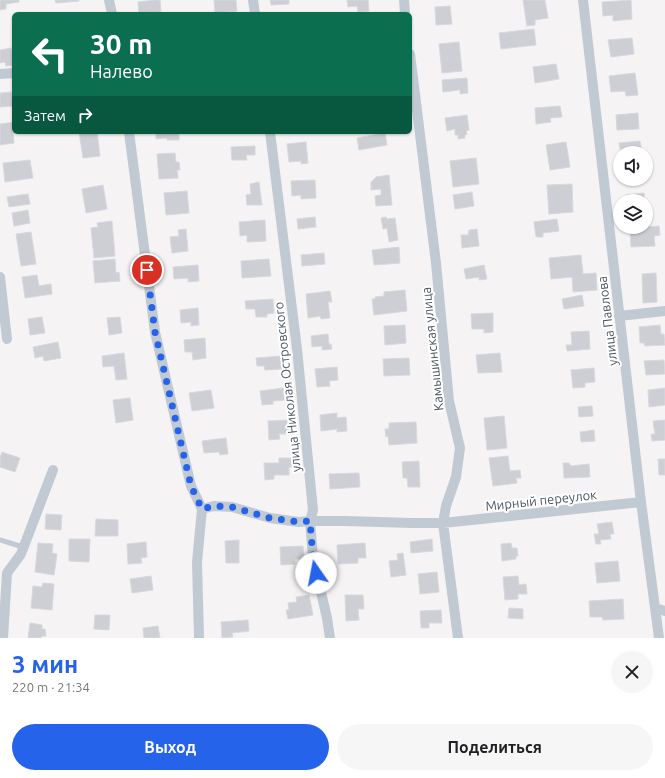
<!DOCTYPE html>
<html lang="ru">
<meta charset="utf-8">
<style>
:root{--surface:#fff;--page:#f6f6f6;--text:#202124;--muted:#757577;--accent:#2563eb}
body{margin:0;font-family:Ubuntu,sans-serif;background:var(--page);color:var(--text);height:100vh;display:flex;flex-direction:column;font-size:15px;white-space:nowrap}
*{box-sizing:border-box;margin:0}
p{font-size:13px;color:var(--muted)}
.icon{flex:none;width:22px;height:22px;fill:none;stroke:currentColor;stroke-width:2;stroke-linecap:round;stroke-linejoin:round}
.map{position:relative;height:638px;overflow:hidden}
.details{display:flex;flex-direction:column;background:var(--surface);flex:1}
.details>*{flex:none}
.hud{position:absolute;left:12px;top:12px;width:400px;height:122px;border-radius:6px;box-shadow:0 1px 3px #0004;background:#0b6e4f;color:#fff;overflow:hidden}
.buttons{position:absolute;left:613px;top:146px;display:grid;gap:8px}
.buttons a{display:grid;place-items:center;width:40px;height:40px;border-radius:50%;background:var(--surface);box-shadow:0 1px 3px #0004;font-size:20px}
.pin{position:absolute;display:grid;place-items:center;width:34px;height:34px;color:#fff;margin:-17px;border:2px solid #fff;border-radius:50%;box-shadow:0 1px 4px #0007}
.me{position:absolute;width:44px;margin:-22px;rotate:348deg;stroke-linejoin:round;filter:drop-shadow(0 0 3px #0008)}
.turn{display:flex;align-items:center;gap:14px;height:84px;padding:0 12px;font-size:18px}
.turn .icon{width:52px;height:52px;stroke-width:2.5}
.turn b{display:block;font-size:28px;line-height:34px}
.then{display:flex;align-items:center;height:38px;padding:0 12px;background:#0003;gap:8px;font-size:15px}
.round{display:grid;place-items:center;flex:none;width:42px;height:42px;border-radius:21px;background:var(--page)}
.head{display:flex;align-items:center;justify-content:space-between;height:68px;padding:0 12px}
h1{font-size:24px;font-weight:700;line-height:30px;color:var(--accent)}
.action{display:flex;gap:8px;margin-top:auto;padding:8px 12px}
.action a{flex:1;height:46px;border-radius:24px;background:var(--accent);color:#fff;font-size:16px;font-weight:700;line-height:46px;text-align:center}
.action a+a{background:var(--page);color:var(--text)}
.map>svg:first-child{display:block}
.building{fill:#cdcfd5;stroke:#d7d9de}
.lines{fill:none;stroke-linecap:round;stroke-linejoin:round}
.lane{stroke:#c1cad2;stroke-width:5}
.street{stroke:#c1cad2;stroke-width:10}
.route{stroke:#2563eb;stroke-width:7;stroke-dasharray:0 12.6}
.labels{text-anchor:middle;stroke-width:4;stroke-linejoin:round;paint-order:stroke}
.street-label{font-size:13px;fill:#4a5661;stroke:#fff}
</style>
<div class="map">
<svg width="665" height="638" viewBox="0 0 665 638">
<rect width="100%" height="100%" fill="#f5f3f3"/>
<!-- building -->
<path class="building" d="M0,0H19V2L6,4V9L0,10Z
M55,0H79V1L56,3Z
M155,0H160L161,12H159V14H139L138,2Z
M214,0H236L237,11L215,13Z
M270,0H289V4L271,5Z
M347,0H368L369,11L358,12L357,6L348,7Z
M523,0H545L548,18L535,20V25L527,26Z
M631,0L632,19L613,21V15L603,16L602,2Z
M450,6L452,24L436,25L435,7Z
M534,29L536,45L501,49L499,33Z
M632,38L634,54L611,57L608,40Z
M459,42L462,71L442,73L439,44Z
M11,48L14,65L6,66L5,62L0,63V50Z
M556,64L559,79L535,83L533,67Z
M635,73L638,95L626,96L625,91L611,92L609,76Z
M467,78L468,93L460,94V90L443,92L442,80Z
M11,92L13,106L0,107V93Z
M560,106L562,117L550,118L551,122L536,124L535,108Z
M638,113L639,129L617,130L616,115Z
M467,115L469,130L466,131L467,134L465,135V138L458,139V135H455V129L447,131L445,118Z
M14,122V131H13L14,143L0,145V124Z
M79,132H97L100,156L83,158Z
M156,132H179V140H167V138L156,139Z
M385,133L387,145L359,150L357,138Z
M640,141L642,152H636V153H621L619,143Z
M306,142L308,163L301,164V161L289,162L287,144Z
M566,142L570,167L550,170L546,145Z
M255,146V155H246L247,160H232L231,147Z
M175,153L176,162H179L180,170H177L178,178L159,179L157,154Z
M476,158L479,184L453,187L450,161Z
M30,160L33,178L5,182L3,163Z
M389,175L392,205L376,206L375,196L381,195V189L371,190V182L376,177Z
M315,180L316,198L301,199V195L292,196L291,181Z
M259,182L262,205H247L246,195L251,194L250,184Z
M572,184L573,212L549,214L547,185Z
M103,185L107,209L86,213L82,189Z
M187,191L189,213L166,215L164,193Z
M472,192L474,206L455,209L453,195Z
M644,193L645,201H627L626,195Z
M28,194L30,204L9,207L7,197Z
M28,210L30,223L14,226L12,213Z
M315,217L316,227L298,229L297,219Z
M386,217L387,219L395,218L398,240L389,242L387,228L383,229L381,218Z
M557,219L559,231L543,233V237H536L534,222Z
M265,220L266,241L247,242V235L240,236L239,222Z
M112,221L115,256L94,258L91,228L98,227L97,223Z
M659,226L660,235L654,236L655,246L631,247L630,228Z
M186,229L188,251L172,253L170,237L179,236L178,230Z
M477,229L479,246L462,248L461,235H468L469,230Z
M31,232L36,264L21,266L16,234Z
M399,247L400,263L374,265L372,250Z
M324,253L325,264L302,266L301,255Z
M581,255L583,274L596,273L597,290L573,292L572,277L551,279L549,258Z
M115,259L116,273L119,272L120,281L95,283L93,261Z
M269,259L271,276L242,278L241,261Z
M198,265L199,281L188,282V278L174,279L173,267Z
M484,265L487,279L479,280V277L466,279L464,269Z
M656,273L657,302L643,303L642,274Z
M37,275L39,286L51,284L52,294L25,298L22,277Z
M405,290L407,311L374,315L372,299H375V297L384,296V292Z
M330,291L332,302H328L330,318L321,319L320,316L308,318L306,294Z
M582,295L584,306L564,309L562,299Z
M273,299L274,313L267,314V317H256L255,309H246L245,301Z
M198,308L199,325L191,326V322L181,323L180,310Z
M493,313V332L484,333V329H472L471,314Z
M42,317L45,333L30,335L28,319Z
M120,317L122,333L109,335L107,318Z
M405,325L406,343L385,345L384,326Z
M660,325L661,334H664L665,345L645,346L644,343H640L639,327Z
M589,331L590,349L567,351L566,345H572L571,332Z
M328,334L329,344H331L332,349L322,350V346L312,347L311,336Z
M205,338L206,358L193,360L192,352H185L184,340Z
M58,342L61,358L44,361L43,356L35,358L33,347Z
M124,353L127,379L116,380L114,366L103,367L102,356Z
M500,353L502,372L478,373L476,355Z
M281,356L282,369L265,370L264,366H257L256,358Z
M409,358L410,375L384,376L383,359Z
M664,360L665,374L646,375L644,361Z
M337,367L338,380L329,381L330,386L317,387L315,369Z
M594,368L595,382L585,383V387L573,388L571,370Z
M283,388L285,400L273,401V404L262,405L260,391Z
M665,388V405L649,407L648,390Z
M211,390L214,408L192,411L189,393Z
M130,398L133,420L116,423L113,400Z
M592,406L593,416L579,417L578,407Z
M337,413V418L346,417L347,431L337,432V429L321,431L320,415Z
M504,416L507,448L487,450L484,418Z
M290,420L291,434H279L280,439L269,440L268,421Z
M665,420V440L652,441L651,434H655L653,421Z
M416,422L417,443L389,445L388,436L386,437L385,429H389V423Z
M594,430L595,441L581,442L580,432Z
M226,438L228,454L220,455L219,452L204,453L202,441Z
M2,452L20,458L15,472L0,467V458Z
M508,456L510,471L520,470L521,478H516L517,483L493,486L489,458Z
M279,458H293V467H289V475H274V479L265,480L264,463H279Z
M658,459H665V475H659Z
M419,461L420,487H408L407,478H403L402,462Z
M563,463H569L571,466L589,464L590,477L564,478Z
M359,473L360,487L330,489L329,474Z
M46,514L62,515L61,530L45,529Z
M96,519L118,520V536H95Z
M612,522L614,534H610L611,539L600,540L601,544H596L594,534H599L597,524Z
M69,539H90L89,562L69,561Z
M432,539L433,551L411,553L410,542Z
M239,540V563H226L225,541Z
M146,542L147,557L141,558L142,563L128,564L127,544Z
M38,543L53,544L52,553L57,554L54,575L35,572Z
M365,543L366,558H358V563L338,564L337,545Z
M511,543L512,548H517L518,556H516V559L502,561L501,544Z
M303,546L304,559H295V564L281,565L280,547Z
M403,553L406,575L391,577L389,561L398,560L397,554Z
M618,561L620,581L597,583L595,563Z
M437,572L439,592L420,594L418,574Z
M151,576L153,590L132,593L130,579Z
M518,576L519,585L526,584L527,594H518V599L505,600L503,577Z
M43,583L54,584L52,610L31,608L33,586L42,587Z
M309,595L313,615L288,619L286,610H289L288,603L297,602L296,597Z
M345,595H363L364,609H358L359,620L346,621Z
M623,599L624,619L603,620L602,617H590L589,601Z
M509,608L523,609V619L508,618Z
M441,610L442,623H429V628H421L420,611Z
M95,615H110L109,630L94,629Z
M248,620L249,631L232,633L233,637L222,638L221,622Z
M30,623L42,625V629H45L46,636H42L41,638H28Z
M158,626L160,638H144L143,628Z"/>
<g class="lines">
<!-- lane -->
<path class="lane" d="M0,540L23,547"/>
<!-- street -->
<path class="street" d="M109,0L112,14
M253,0L255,14
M404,0L405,14
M583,0L641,502L659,638
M410,54L436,263L449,401L460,448L456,477L446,506L443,523L458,638
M0,74L14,73
M129,132L155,332L191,486L202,509L197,562L199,638
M270,132L297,349L313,510L310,521L313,558L327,618L330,638
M0,277L7,339
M619,316L665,311
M202,509L214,506L232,507L270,518L299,522L310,521H345L412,523H443L641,502
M655,608L665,611
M3,638L7,573L21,554L53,470"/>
</g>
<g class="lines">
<!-- route -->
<path class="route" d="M147,270L155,332L191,486L202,509L214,506L232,507L270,518L299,522L310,521L313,558L316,573"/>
</g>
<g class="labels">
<!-- street labels -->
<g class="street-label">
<text transform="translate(607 321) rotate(-97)" y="5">улица Павлова</text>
<text transform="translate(432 349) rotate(-96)" y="5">Камышинская улица</text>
<text transform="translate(287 387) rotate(-96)" y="5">улица Николая Островского</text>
<text transform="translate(541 500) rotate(-6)" y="5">Мирный переулок</text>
</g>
</g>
</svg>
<div class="buttons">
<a><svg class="icon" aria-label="sound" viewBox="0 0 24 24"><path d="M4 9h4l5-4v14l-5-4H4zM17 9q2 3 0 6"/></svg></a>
<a><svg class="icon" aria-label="layers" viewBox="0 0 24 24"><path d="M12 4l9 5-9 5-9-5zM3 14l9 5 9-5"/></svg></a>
</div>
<div class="pin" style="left:147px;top:270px;background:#d93025"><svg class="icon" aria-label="arrive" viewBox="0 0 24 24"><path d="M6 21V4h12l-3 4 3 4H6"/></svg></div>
<svg class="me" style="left:316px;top:573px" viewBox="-20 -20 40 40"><circle r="19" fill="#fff"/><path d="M0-13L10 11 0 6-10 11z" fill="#2563eb"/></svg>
<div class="hud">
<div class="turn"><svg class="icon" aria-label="left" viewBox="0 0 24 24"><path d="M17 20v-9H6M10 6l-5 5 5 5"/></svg><div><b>30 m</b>Налево</div></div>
<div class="then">Затем<svg class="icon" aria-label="right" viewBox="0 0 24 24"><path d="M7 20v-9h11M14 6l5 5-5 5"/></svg></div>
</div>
</div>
<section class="details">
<div class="head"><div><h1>3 мин</h1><p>220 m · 21:34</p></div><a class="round"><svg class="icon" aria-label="close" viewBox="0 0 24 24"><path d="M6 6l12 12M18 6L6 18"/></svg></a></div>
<div class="action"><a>Выход</a><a>Поделиться</a></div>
</section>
